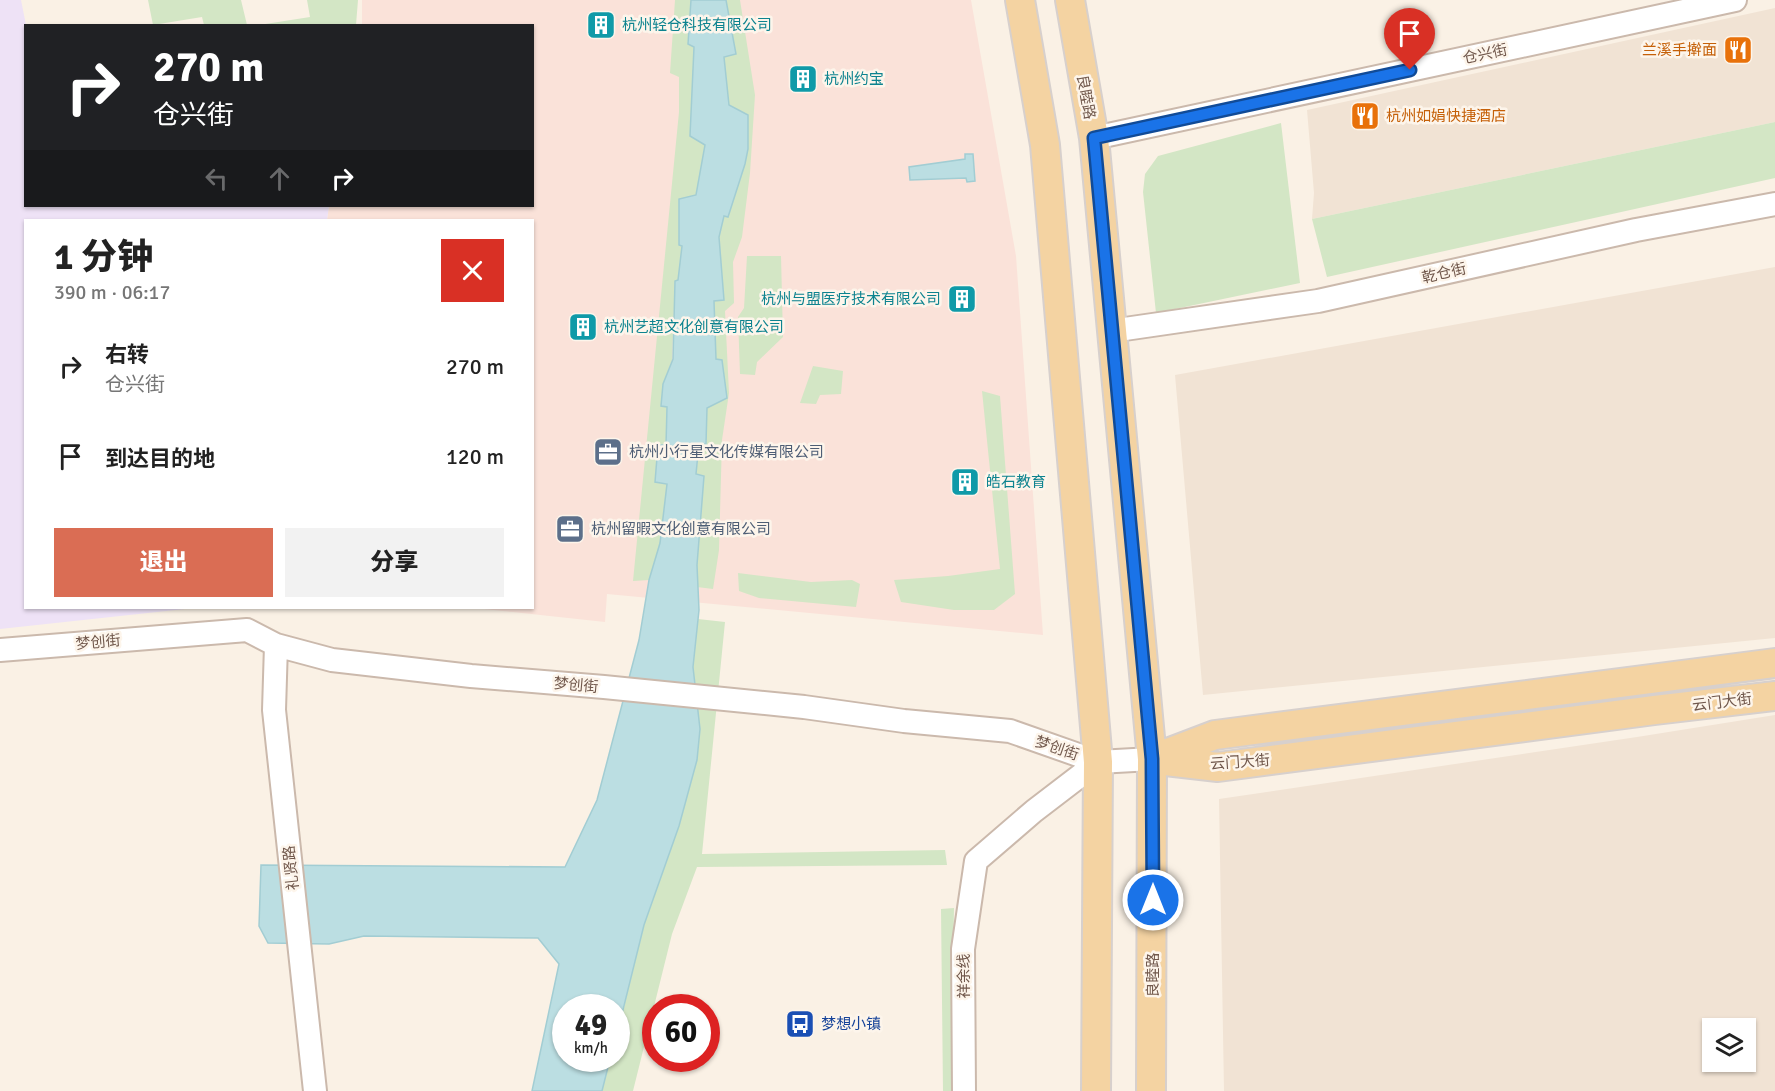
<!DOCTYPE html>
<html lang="zh">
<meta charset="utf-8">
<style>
:root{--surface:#fff;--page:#f2f2f2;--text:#222;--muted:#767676;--accent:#da6d54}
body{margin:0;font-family:Signika,"Noto Sans SC",sans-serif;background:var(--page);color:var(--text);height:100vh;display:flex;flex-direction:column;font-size:22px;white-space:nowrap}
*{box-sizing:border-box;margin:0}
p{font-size:20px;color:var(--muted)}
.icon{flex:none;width:33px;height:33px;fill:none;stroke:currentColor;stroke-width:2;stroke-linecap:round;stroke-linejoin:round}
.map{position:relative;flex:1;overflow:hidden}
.sheet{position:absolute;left:24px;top:219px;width:510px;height:390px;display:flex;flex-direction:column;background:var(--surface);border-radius:0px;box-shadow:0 2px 4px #0004}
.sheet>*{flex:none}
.banner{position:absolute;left:24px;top:24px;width:510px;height:183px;border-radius:0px;box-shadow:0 2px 4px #0004;background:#202124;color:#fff;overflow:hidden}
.buttons{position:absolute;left:1702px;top:1018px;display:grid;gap:12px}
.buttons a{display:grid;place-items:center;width:54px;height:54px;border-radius:0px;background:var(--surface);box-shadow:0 2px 4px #0004;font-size:30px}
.speed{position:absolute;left:552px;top:994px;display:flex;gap:12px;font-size:30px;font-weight:700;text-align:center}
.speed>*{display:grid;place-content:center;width:78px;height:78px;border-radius:50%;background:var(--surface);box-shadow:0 2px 4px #0004;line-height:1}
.speed small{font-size:15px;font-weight:400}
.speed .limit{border:9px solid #d22;background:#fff;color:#111}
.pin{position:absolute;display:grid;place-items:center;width:51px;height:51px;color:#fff;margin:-62px -26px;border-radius:50% 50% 50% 0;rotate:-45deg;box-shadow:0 0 6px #0007}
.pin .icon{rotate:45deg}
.me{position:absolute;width:66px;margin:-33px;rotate:0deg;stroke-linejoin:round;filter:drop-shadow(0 0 4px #0008)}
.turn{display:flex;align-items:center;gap:21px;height:126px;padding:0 30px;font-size:27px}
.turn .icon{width:78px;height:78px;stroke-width:2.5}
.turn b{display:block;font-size:42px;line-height:51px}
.lanes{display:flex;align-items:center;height:57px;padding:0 30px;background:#0003;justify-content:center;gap:30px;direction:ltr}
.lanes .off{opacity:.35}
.round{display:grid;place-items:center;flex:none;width:63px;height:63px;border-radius:0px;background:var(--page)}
.headline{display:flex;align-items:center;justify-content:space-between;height:102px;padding:0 30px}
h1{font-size:36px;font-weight:800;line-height:45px}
.action{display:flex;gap:12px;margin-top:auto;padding:12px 30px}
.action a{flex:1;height:69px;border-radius:0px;background:var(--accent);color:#fff;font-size:24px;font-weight:800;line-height:69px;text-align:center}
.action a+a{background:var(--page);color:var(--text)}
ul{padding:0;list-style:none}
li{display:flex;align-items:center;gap:18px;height:90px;padding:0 30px}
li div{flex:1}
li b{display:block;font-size:22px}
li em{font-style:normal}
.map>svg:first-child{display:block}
.residential{fill:#f1e3d4;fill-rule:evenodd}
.commercial{fill:#fae2d9}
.education{fill:#eee2f6}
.green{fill:#d3e6c5}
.water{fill:#bbdee2;stroke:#a2cdd3;stroke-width:1.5}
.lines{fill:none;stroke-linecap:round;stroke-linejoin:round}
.minor-casing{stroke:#cbb9ac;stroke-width:26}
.major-casing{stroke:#d7d0cd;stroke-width:32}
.minor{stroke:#fff;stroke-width:22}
.major{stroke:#f4d3a2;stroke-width:28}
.route-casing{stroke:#114b97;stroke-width:15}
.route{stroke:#1a73e8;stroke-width:10}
.labels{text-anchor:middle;stroke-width:5;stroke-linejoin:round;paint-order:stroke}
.culture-label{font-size:15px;fill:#0d838f;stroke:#fdf5eb;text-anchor:start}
.food-label{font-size:15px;fill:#c56008;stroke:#fdf5eb;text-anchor:end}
.street-label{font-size:15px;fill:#71584c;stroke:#fdf5eb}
.service-label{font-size:15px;fill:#4e5e75;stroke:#fdf5eb;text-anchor:start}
.transit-label{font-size:15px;fill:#164399;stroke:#fdf5eb;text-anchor:start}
</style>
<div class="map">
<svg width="1775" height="1091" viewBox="0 0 1775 1091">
<rect width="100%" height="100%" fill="#faf1e5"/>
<!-- residential -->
<path class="residential" d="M1775,8V122L1312,219L1314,193L1307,110Z
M1775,267V638L1203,695L1175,375Z
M1775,715V1091H1224L1219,799L1637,737ZM1713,1029H1746V1062H1713Z"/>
<!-- commercial -->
<path class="commercial" d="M362,0H971L1016,256L1043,635L607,594L605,622L475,608H532V220H327L329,206H532V26L362,25Z"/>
<!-- education -->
<path class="education" d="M0,0H21L26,25V206H329L327,220H26V608H194L0,629Z"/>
<!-- green -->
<path class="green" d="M148,0H241L247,25H204L202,17L153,25Z
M307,0H358L356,25H259L310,17Z
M675,0H691L688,44L694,47L705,145L696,196L679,199L682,245L678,281H675L672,360L663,384L662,406L667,407L666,445H658L655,482L667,484L660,543L649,580L633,581L679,112V77L670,73Z
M726,0H740L755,95L750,173L742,237L733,262L734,303L725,311L729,393L722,440L719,550L713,589L697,587V557L704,476L696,474L700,444H706L707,408L716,359L714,300L724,299L719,237L724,216H728L745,164L748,149L728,105L724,57L736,53Z
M1775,122V178L1327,277L1312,219Z
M1281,123L1300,283L1156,313L1143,192L1145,174L1158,156Z
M747,256H781L783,337L757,362L755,375L740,374L738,317L744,308Z
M813,366L843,371L841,394L820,395L816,404L800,403Z
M982,391L1000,396L1015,594L994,610H954L901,602L894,580L948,576L1000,569Z
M738,573L811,582L852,580L860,584L856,607L759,598L739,591Z
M698,619L725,622L702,854L945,850L947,865L697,867L672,934L633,1091H602L610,1059H616L617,1034L644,925L679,826L697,760L700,729L693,667Z
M954,908L951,1091H943L941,909Z"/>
<!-- water -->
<path class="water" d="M691,0H726L736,54L724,57L729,105L748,115V149L745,164L728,217L724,216L719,237L724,300L714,301L716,359L722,360L727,398L707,408L706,444H699L696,474L704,476L697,565L699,610L693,667L700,729L697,760L679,826L644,925L617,1034L616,1008H566V1059H610L602,1091H532L559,964L538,938L364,936L329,944L268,943L259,926L261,865L565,867L597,800L639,640L649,580L660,543L667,484L655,482L658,445H666L667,407L661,406L663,384L673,359L675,281L678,280L682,246L679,245V199L696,195L705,145L690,136L694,47L688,44Z
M965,154H973L975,181L967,182L966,178L910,180L909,167L965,159Z"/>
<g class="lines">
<!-- minor casing -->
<g class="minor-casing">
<path id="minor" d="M1094,138L1735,0
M1111,331L1318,301L1636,230L1775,204
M276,645L274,710L315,1091
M0,650L247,630L276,645L332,660L471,676L604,687L804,707L904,721L1010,731L1098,762L1152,759
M964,1091L963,949L976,861L1034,811L1098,762"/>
</g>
<!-- major casing -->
<g class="major-casing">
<path id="major" d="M1020,0L1045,145L1098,762L1096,1091
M1070,0L1094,138L1152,759L1151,1091
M1152,759L1215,735L1775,663
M1157,760L1218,767L1655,710L1775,696"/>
</g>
<!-- minor -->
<use href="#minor" class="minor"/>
<!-- major -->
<use href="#major" class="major"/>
</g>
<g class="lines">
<!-- route casing -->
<g class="route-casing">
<path id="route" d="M1153,900L1152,759L1094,138L1410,70"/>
</g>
<!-- route -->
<use href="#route" class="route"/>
</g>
<!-- icons -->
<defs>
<g id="building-square" transform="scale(1.5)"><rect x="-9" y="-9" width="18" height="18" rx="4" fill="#0f9aa8" stroke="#fdf5eb"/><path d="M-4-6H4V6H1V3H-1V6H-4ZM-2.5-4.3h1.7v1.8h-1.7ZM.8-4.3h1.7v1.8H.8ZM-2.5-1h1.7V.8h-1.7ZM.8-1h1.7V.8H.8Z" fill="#fff"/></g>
<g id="restaurant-square" transform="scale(1.5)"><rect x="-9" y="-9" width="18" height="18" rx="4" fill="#e8710a" stroke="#fdf5eb"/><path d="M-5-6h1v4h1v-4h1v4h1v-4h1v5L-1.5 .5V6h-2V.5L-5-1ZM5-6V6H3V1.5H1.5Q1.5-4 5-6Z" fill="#fff"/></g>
<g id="office-square" transform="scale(1.5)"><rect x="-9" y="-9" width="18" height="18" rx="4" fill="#5c6f8a" stroke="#fdf5eb"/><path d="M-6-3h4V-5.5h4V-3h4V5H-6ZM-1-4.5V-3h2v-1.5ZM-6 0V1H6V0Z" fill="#fff"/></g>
<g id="bus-square" transform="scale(1.5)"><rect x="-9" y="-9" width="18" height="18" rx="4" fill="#1a4fb4" stroke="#fdf5eb"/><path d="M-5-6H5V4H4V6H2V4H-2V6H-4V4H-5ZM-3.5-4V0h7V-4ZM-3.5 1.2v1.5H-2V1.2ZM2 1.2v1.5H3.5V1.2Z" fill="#fff"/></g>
</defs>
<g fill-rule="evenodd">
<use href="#building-square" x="601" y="25"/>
<use href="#restaurant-square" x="1738" y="50"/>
<use href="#building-square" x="803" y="79"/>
<use href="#restaurant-square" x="1365" y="116"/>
<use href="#building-square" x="962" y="299"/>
<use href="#building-square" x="583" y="327"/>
<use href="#office-square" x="608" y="452"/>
<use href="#building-square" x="965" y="482"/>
<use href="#office-square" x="570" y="529"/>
<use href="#bus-square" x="800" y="1024"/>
</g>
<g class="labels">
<!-- culture labels -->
<g class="culture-label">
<text x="622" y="30">杭州轻仓科技有限公司</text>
<text x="824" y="84">杭州约宝</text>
<text x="941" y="304" text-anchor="end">杭州与盟医疗技术有限公司</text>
<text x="604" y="332">杭州艺超文化创意有限公司</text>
<text x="986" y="487">皓石教育</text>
</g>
<!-- food labels -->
<g class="food-label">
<text x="1717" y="55">兰溪手擀面</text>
<text x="1386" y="121" text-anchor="start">杭州如娟快捷酒店</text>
</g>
<!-- street labels -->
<g class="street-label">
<text transform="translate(1485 54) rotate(-12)" y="5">仓兴街</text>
<text transform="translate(1086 97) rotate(80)" y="5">良睦路</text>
<text transform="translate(1444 273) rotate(-13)" y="5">乾仓街</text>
<text transform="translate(98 642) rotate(-5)" y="5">梦创街</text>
<text transform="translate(576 685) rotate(5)" y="5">梦创街</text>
<text transform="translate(1722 702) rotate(-7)" y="5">云门大街</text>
<text transform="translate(1057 748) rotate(19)" y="5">梦创街</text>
<text transform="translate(1240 762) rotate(-4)" y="5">云门大街</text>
<text transform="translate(291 868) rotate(-96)" y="5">礼贤路</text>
<text transform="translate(1153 975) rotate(-90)" y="5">良睦路</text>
<text transform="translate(964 976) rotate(-90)" y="5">祥余线</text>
</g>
<!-- service labels -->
<g class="service-label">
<text x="629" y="457">杭州小行星文化传媒有限公司</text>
<text x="591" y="534">杭州留暇文化创意有限公司</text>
</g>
<!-- transit labels -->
<g class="transit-label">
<text x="821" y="1029">梦想小镇</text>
</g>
</g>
</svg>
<div class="buttons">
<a><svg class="icon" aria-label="layers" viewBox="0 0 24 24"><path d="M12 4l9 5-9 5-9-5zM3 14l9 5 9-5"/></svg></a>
</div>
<div class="speed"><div>49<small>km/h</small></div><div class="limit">60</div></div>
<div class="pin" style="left:1410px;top:70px;background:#d93025"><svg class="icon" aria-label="arrive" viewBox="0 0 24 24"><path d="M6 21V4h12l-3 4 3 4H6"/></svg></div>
<svg class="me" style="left:1153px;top:900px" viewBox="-20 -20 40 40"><circle r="17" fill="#1a73e8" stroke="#fff" stroke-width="3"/><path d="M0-11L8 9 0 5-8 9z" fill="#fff"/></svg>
<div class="banner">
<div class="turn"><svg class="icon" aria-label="right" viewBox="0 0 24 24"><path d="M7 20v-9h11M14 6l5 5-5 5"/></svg><div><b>270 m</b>仓兴街</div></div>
<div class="lanes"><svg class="icon off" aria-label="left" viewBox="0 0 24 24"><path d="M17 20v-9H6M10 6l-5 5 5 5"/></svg><svg class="icon off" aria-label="ahead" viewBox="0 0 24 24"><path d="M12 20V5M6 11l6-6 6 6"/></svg><svg class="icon" aria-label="right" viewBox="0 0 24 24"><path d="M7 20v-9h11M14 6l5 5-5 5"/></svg></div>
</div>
<section class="sheet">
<div class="headline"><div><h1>1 分钟</h1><p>390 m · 06:17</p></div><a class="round" style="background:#d93025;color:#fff"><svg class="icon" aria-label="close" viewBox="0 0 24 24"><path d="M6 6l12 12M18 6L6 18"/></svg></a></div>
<ul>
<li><svg class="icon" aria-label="right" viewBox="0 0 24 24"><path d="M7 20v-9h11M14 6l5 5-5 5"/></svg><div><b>右转</b><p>仓兴街</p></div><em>270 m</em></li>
<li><svg class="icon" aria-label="arrive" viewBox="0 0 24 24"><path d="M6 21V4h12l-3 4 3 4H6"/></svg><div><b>到达目的地</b></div><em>120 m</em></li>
</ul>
<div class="action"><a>退出</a><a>分享</a></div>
</section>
</div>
